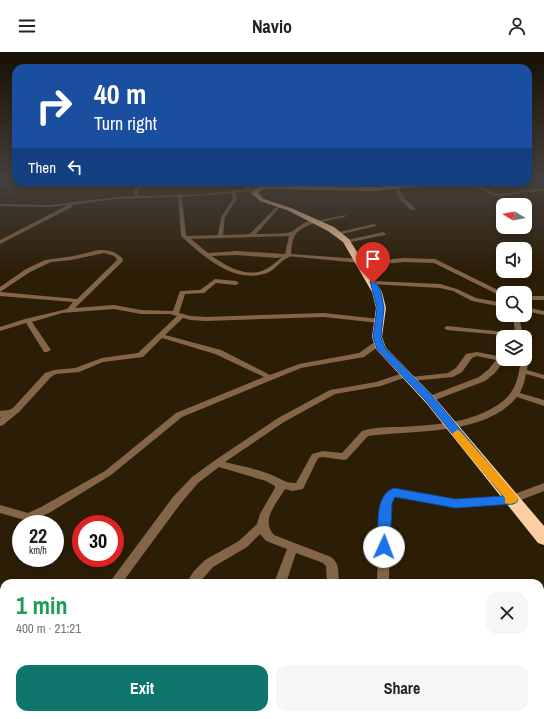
<!DOCTYPE html>
<meta charset="utf-8">
<style>
:root{--surface:#fff;--page:#f6f6f6;--text:#222;--muted:#767676;--accent:#0f766e}
body{margin:0;font-family:"Archivo Narrow",sans-serif;background:var(--page);color:var(--text);height:100vh;display:flex;flex-direction:column;font-size:15px;white-space:nowrap}
*{box-sizing:border-box;margin:0}
p{font-size:13px;color:var(--muted)}
.icon{flex:none;width:22px;height:22px;fill:none;stroke:currentColor;stroke-width:2;stroke-linecap:round;stroke-linejoin:round}
.map{position:relative;flex:1;overflow:hidden}
.side{position:absolute;left:0px;top:527px;width:544px;height:140px;display:flex;flex-direction:column;background:var(--surface);border-radius:12px 12px 0 0;box-shadow:0 2px 6px #0003}
.side>*{flex:none}
.banner{position:absolute;left:12px;top:12px;width:520px;height:122px;border-radius:12px;box-shadow:0 2px 6px #0003;background:#1a4fa0;color:#fff;overflow:hidden}
.needle{width:26px;rotate:280deg}
.fabs{position:absolute;left:496px;top:146px;display:grid;gap:8px}
.fabs a{display:grid;place-items:center;width:36px;height:36px;border-radius:8px;background:var(--surface);box-shadow:0 2px 6px #0003;font-size:20px}
.speed{position:absolute;left:12px;top:463px;display:flex;gap:8px;font-size:20px;font-weight:700;text-align:center}
.speed>*{display:grid;place-content:center;width:52px;height:52px;border-radius:50%;background:var(--surface);box-shadow:0 2px 6px #0003;line-height:1}
.speed small{font-size:10px;font-weight:400}
.speed .limit{border:6px solid #d22;background:#fff;color:#111}
.pin{position:absolute;display:grid;place-items:center;width:34px;height:34px;color:#fff;margin:-41px -17px;border-radius:50% 50% 50% 0;rotate:-45deg;box-shadow:0 0 4px #0007}
.pin .icon{rotate:45deg}
.me{position:absolute;width:44px;margin:-22px;rotate:2deg;stroke-linejoin:round;filter:drop-shadow(0 0 3px #0008)}
.turn{display:flex;align-items:center;gap:14px;height:84px;padding:0 16px;font-size:18px}
.turn .icon{width:52px;height:52px;stroke-width:2.5}
.turn b{display:block;font-size:28px;line-height:34px}
.then{display:flex;align-items:center;height:38px;padding:0 16px;background:#0003;gap:8px;font-size:15px}
.round{display:grid;place-items:center;flex:none;width:42px;height:42px;border-radius:12px;background:var(--page)}
.summary{display:flex;align-items:center;justify-content:space-between;height:68px;padding:0 16px}
h1{font-size:24px;font-weight:700;line-height:30px;color:#1e9e55}
.primary-button{display:flex;gap:8px;margin-top:auto;padding:8px 16px}
.primary-button a{flex:1;height:46px;border-radius:12px;background:var(--accent);color:#fff;font-size:16px;font-weight:700;line-height:46px;text-align:center}
.primary-button a+a{background:var(--page);color:var(--text)}
header{display:flex;justify-content:space-between;align-items:center;height:52px;padding:0 16px;background:var(--surface);font-size:18px;font-weight:700}
.map>svg:first-child{display:block}
.lines{fill:none;stroke-linecap:round;stroke-linejoin:round}
.street{fill:#846548;fill-rule:evenodd}
.highway{fill:#fccea2;fill-rule:evenodd}
.route{fill:#1a73e8;stroke:#114b97}
.slow{fill:#f59e0b}
</style>
<header><svg class="icon" aria-label="menu" viewBox="0 0 24 24"><path d="M4 6h16M4 12h16M4 18h16"/></svg>Navio<svg class="icon" aria-label="person" viewBox="0 0 24 24"><circle cx="12" cy="8" r="4"/><path d="M4 21q1-7 8-7t8 7"/></svg></header>
<div class="map">
<svg width="544" height="667" viewBox="0 0 544 667">
<rect width="100%" height="100%" fill="#2c1d07"/>
<g class="lines">
<!-- street -->
<path class="street" d="M141,130H145L138,138V144L205,142L247,137L235,130H240L254,137V139H252L235,141L237,147L225,165L223,183L250,182L279,152H281V154L256,182C262,182 287,182 291,180C298,176 307,166 316,169L346,163V164L344,165L316,171H314C295,179 293,181 291,202L360,207L363,209L362,210L404,206L435,207L504,241L503,245L434,211L404,210L361,214L358,212L360,211L298,205C296,205 291,204 289,205C281,208 275,218 267,221C234,233 203,204 181,184L178,145L116,147L71,153L72,155L0,192V188L68,153L50,155L0,154V152L50,153L116,145L134,144V138ZM231,141L233,147L221,165L218,183L188,184L186,183L182,145ZM289,184L285,202L237,199L208,201L191,187ZM237,203L277,206L282,205C276,210 271,215 264,218C246,226 226,214 212,204Z
M312,130H316L315,136L312,135Z
M386,130H390L394,135L397,134L405,147L415,156V158H411L401,149L395,137H392Z
M467,130H472L496,142L511,141L522,138L544,137V139L522,140L511,143L495,144Z
M374,172L376,173V174L338,183L335,181Z
M383,180L386,182L385,183L346,191L343,189Z
M98,198C108,198 116,199 123,207L122,210L75,256L114,253L141,258L173,259L180,239L200,238L215,227L236,229L239,231L236,233L216,231L204,241L185,242L179,261L191,264L205,265L324,261L379,267L382,269L379,271L324,265L205,269L190,268L183,266L165,283L221,298L270,323L299,312L359,301L376,289H379L383,291L364,305L301,316L182,365L111,423L49,461L28,469L0,461V453L28,461L41,455L105,419L176,361L264,325L215,302L162,286L143,305L103,310L79,320L56,322L51,325L19,360L3,373L0,374V366L2,365H0V359L9,358L13,356L45,321L54,318L75,316L102,306L138,301L177,264L170,262H141L114,257L62,261L32,270L51,298L47,300H44L26,271L0,279V275L25,267L67,257L73,250L0,244V240L77,247L116,209L117,207L114,204L104,201L71,208L51,210L30,220L0,240V235L26,217L45,208L74,204Z
M373,229L440,232L457,237L476,246L503,251V255L472,249L453,239L440,236L371,232L370,231Z
M525,244H544V248H525Z
M525,255L544,259V263L525,259Z
M513,263H519L523,285L447,278L444,276L447,274L515,281Z
M477,300L503,305V307L520,309V307H525V305H527L528,307L527,318L544,323V327L526,322L524,331L520,341L544,348V354L517,345C485,384 413,378 368,384L347,407L344,408L323,405L318,406L303,437L292,439L285,437C277,451 260,468 274,483L331,505C340,511 338,521 339,531H327L326,514L323,511L296,501L286,531H274L287,497L266,489L260,482L247,495L213,515L199,531H186L194,519L205,508L239,489L257,472L260,462L275,436V434L266,429L219,415L198,431L181,451L122,531H109L173,445L192,425L214,409L278,366L330,338L376,330L406,320L410,322L409,324L381,334L335,342L284,370L225,410C241,414 257,417 272,423C280,426 286,432 296,431L312,402L323,399L342,401L362,379C374,375 389,375 402,375C430,373 459,372 485,360C508,349 517,338 520,313L503,310L495,321L485,329L430,350L427,349L426,347L427,345L479,325L489,317L496,308L477,304L472,306L462,320L453,325L411,329L407,327L411,325L448,321L456,316L466,302Z
M544,431V439L513,451L469,455H455L395,445L391,451L389,525L390,531H378L377,525L381,451C384,444 386,440 393,437L455,447H469L512,443Z
M540,536H544V546H540Z
M4,549V566L0,568V551Z
M544,642V656L540,657V643Z
M6,663H22L21,667H5Z
M225,663H239L238,667H224Z
M315,663H329V667H315Z"/>
<!-- highway -->
<path class="highway" d="M429,130H452L449,132L373,139L270,137L262,138L258,141L264,147L291,156L334,175L349,187L382,240L386,256L382,285L386,296L435,346L544,474V493L538,491L427,352L376,297L372,285L376,256L372,240L343,190L328,179L287,158L260,149L251,141L258,135L270,133L373,135Z"/>
</g>
<!-- sky -->
<linearGradient id="sky" x2="0" y2="1"><stop stop-color="#181004"/><stop offset="0.58" stop-color="#45403c"/><stop offset="1" stop-color="#45403c" stop-opacity="0"/></linearGradient>
<rect width="544" height="220" fill="url(#sky)"/>
<!-- route -->
<path class="route" d="M370,229H375L381,240L384,256L381,285L385,296L433,345L518,447L517,450L513,452L455,456L395,445L392,451L390,495L389,499L384,501L380,499L378,495C379,478 373,443 394,436L455,447L503,444L426,349L377,297L373,285L377,256Z"/>
<!-- slow -->
<path class="slow" d="M457,378L460,379L517,444L518,447L517,450L510,452L505,451V446L453,384L452,382Z"/>
</svg>
<div class="fabs">
<a><svg class="needle" viewBox="-14 -14 28 28"><path d="M0-13l5 13h-10z" fill="#e53935"/><path d="M0 13l5-13h-10z" fill="#767676"/></svg></a>
<a><svg class="icon" aria-label="sound" viewBox="0 0 24 24"><path d="M4 9h4l5-4v14l-5-4H4zM17 9q2 3 0 6"/></svg></a>
<a><svg class="icon" aria-label="search" viewBox="0 0 24 24"><circle cx="10" cy="10" r="6"/><path d="M15 15l6 6"/></svg></a>
<a><svg class="icon" aria-label="layers" viewBox="0 0 24 24"><path d="M12 4l9 5-9 5-9-5zM3 14l9 5 9-5"/></svg></a>
</div>
<div class="speed"><div>22<small>km/h</small></div><div class="limit">30</div></div>
<div class="pin" style="left:373px;top:231px;background:#d93025"><svg class="icon" aria-label="arrive" viewBox="0 0 24 24"><path d="M6 21V4h12l-3 4 3 4H6"/></svg></div>
<svg class="me" style="left:384px;top:495px" viewBox="-20 -20 40 40"><circle r="19" fill="#fff"/><path d="M0-13L10 11 0 6-10 11z" fill="#1a73e8"/></svg>
<div class="banner">
<div class="turn"><svg class="icon" aria-label="right" viewBox="0 0 24 24"><path d="M7 20v-9h11M14 6l5 5-5 5"/></svg><div><b>40 m</b>Turn right</div></div>
<div class="then">Then<svg class="icon" aria-label="left" viewBox="0 0 24 24"><path d="M17 20v-9H6M10 6l-5 5 5 5"/></svg></div>
</div>
<section class="side">
<div class="summary"><div><h1>1 min</h1><p>400 m · 21:21</p></div><a class="round"><svg class="icon" aria-label="close" viewBox="0 0 24 24"><path d="M6 6l12 12M18 6L6 18"/></svg></a></div>
<div class="primary-button"><a>Exit</a><a>Share</a></div>
</section>
</div>
